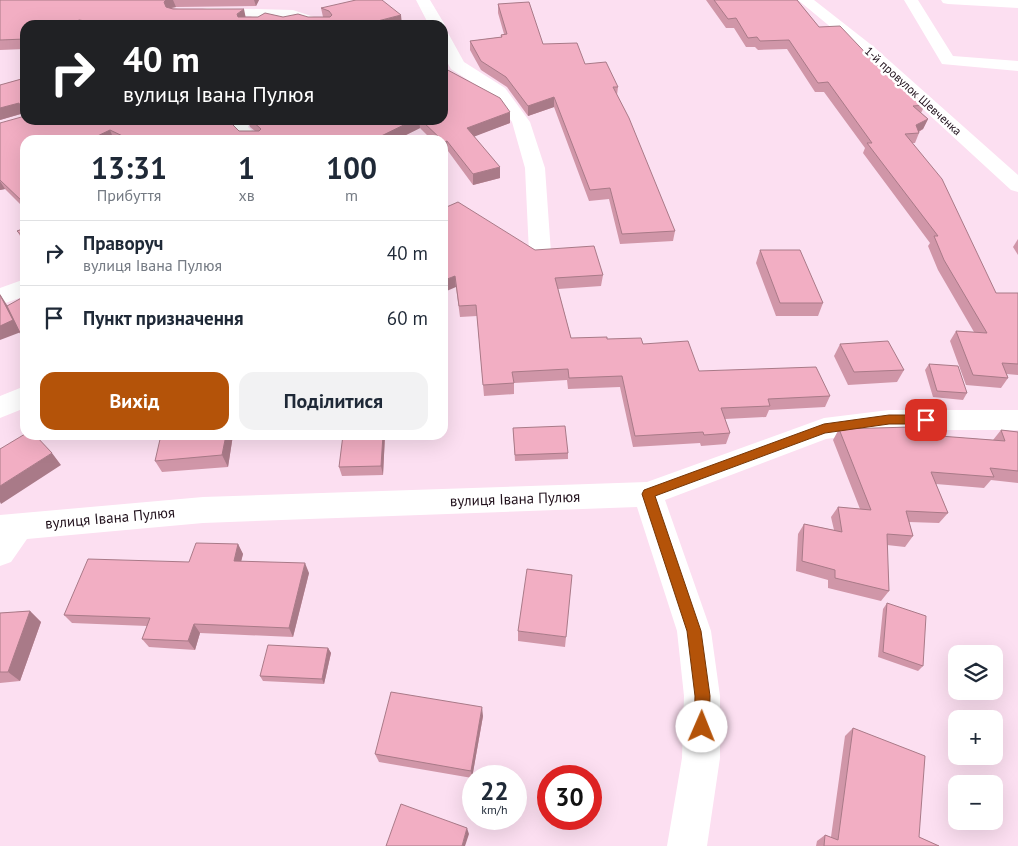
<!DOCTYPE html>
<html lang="uk">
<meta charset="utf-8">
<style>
:root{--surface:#fff;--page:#f2f2f3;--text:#1f2937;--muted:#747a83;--line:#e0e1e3;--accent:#b45309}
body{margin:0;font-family:"PT Sans",sans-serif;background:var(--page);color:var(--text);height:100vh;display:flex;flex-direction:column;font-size:19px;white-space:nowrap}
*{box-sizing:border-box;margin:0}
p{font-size:16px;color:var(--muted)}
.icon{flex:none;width:28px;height:28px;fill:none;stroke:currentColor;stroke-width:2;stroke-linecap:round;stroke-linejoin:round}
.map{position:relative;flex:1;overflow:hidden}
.details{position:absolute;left:20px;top:135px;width:428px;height:305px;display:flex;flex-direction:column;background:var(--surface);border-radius:15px;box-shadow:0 5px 20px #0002}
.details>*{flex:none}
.top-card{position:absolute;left:20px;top:20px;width:428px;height:105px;border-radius:15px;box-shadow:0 5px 20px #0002;background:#202124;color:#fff;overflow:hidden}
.controls{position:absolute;left:948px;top:645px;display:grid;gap:10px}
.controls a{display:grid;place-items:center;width:55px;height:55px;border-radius:10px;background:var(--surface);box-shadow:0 5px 20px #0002;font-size:25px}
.speed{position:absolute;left:462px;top:765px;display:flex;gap:10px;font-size:25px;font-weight:700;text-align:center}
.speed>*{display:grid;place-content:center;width:65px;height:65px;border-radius:50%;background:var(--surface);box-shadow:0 5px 20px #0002;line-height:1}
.speed small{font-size:12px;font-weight:400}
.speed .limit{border:8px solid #d22;background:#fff;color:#111}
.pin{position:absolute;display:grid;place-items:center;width:42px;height:42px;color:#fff;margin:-21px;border-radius:10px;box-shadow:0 2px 8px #0006}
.me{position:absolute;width:55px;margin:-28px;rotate:1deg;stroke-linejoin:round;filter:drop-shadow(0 0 4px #0008)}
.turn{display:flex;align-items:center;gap:18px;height:105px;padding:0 20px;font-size:22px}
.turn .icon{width:65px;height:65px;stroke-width:2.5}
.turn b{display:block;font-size:35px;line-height:42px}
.eta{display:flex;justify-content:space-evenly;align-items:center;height:85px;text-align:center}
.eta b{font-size:30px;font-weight:600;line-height:35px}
.primary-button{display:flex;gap:10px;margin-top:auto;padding:10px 20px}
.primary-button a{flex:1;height:58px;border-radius:15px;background:var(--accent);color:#fff;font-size:20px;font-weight:600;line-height:58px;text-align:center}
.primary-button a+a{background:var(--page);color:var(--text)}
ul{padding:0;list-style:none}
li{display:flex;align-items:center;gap:15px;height:65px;padding:0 20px;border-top:1px solid var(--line)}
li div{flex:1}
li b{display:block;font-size:19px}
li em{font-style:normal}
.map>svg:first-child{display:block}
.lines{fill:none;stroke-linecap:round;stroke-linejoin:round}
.minor{fill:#fff;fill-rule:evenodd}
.wall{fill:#d096a8}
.shaded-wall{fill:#a97a88}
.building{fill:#f2aec3;stroke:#a97a88}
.route{fill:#b45309;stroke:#753606}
.labels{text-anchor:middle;stroke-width:5;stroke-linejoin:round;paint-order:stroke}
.far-street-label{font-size:12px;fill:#20101b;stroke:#fff}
.street-label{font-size:15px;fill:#20101b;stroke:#fff}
</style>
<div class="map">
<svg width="1018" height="846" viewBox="0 0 1018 846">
<rect width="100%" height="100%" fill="#fcdff1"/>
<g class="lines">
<!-- minor -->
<path class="minor" d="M416,0H430L445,25L442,28V25H429Z
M798,0H814L874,47L1018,175V192L1011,190L862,53Z
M904,0H918L953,56L1018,61V71L942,64Z
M941,0H1018V8L948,4L943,3Z
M207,8L293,10L329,22L332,25H310L291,18L273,17L260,25H241L252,16L202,15L200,12L202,9Z
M442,31L448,33L464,62L505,88L530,122L545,168L551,253L548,258L540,260L532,258L529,253L525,168L512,122L493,96L451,69L442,53Z
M232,120H251L248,127L262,140H242L230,128Z
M25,279V296L0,305V288Z
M25,386V408L0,418V396Z
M889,410H1018V430H889L826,439L665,500L711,631L720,696V758L707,846H667L682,758L684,696L677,631L637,507L203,523L27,539L11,562L0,566V515L203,497L647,482L824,418Z"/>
</g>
<!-- wall -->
<path class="wall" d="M0,0H259L256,6L176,7L170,8L246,17H323L321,8L402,25H25V49L0,50Z
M706,0H797L819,27L878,66L925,105L921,113L928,119L923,129L919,132V133L915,143H912L996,293H1018V375L1007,374L1008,378L1001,388L966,385L950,341L956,331L974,332L938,270L928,246L930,243L863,153L865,148L824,92H815L787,49L758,50L755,47H746L734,28H726Z
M498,4L543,44L585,64L618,87L617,95L675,231L673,241L620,244L609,199L589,201L554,107L528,116L507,87L481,70L470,50V41L501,37V35L504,34L498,13Z
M444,68L510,123L474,136L500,178L473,185L448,151L445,152L442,150V140H432L420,128L396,140H25V209L5,189L0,190V123L230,122L239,131H255L250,127L248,120H442Z
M25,78V114L24,113L0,120V85Z
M442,209L535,250L603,275L601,286L558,289L571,338L607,339L643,344L699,371L830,396L825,407L769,410L766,417L725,419L730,433L726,444L701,446L700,443L633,447L620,387L568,389L567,380L514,383V394L484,396L477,316L460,317L456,287Z
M25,228V244L17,231Z
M1018,239V255L1013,247Z
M760,250L823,303L818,316H776L756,263Z
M840,344L904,370L897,382L848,385L834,356Z
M929,364L967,393L963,400L933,397L925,370Z
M442,405L444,427H442Z
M513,428L568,453V459L515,461Z
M839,429L993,440L1001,430L1018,432V483L991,480L984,488L936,484L948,513L939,523L909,522L913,536L905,547L887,545L889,591L881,601L828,588V580L796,571L798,534L804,524L834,530L831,517L838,507L860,509L833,440Z
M233,435L228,467L162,472L155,461Z
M385,435L383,475L342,476L339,467Z
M238,544L243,554L241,561L309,573L293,637L200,633L195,650L149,647L142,639L147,626L72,623L64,615L189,562Z
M887,603L923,666L918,671L878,657L883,609Z
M30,611L41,622L20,681L0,683V613Z
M518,631L566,637L565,647L518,641Z
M328,648L331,653L324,684L263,681L260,676Z
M483,716L472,778L379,762L375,754Z
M853,728L919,837L939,846H816L817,841L825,835L831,837L845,736Z"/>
<!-- shaded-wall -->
<path class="shaded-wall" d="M166,0H173L176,7L171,8L167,12L164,2Z
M254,0H259L256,6Z
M244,9L246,19L240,23L237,14Z
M401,15L402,25H362Z
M79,20L81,25H71Z
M554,97V107L528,116V106Z
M19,103L24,113L0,120V108Z
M510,112V123L468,139L467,128Z
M928,119L923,129L915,133L916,125Z
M414,120H419L420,128L396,140H373Z
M110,130L114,140H89Z
M447,141L448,151L445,152L444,142Z
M500,167V178L473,185V174Z
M0,181L5,189L0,190Z
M455,276L456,287L442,293V281Z
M0,294L7,305L21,332L0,340Z
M226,435H233L228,467L222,455Z
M383,435H385L383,475L381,466Z
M52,453L61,465L1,504L0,502V486Z
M238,544L243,554L239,570L234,561Z
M305,563L309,573L293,637L289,628Z
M30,611L41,622L20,681L8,672Z
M194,624L200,633L195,650L188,641Z
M328,648L331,653L324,684L322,679Z
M482,707L483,716L472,778L471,771Z
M467,828L469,834L465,846H462Z"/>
<!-- building -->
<path class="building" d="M0,0H166L164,2L166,7L173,9H244L237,14L238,17H258L265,13L283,17L298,14L308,17H330L332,15L329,11L321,8L356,0H382L401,15L362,25H111L79,20L71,25H25V39L0,40Z
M714,0H797L819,27L840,26L878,66L885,65L925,105L913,106L928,119L916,125L919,133L905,134L942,179L996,293H1018V364L1002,363L1008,378L973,375L956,331L987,333L944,260L934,236H938L867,143H872L828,82L818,83L789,40L760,41L757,37L748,38L736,18L728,19Z
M529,2L543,44L577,43L585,64L606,62L618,87H613L629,118L675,231L622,234L610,188L590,190L554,97L528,106L506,77L481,61L470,41L502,37L501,35L507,34L498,4Z
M442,64L444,68L500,98L510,112L467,128L500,167L473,174L447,141L444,142L421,120H442Z
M25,78V108H21L19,103L0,108V85Z
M25,116V120H228L239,131H259L261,129L251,120H414L373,140H131L110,130L89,140H25V204L0,180V123Z
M458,202L535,250L594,246L603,275L555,278L571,338L607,337V339L641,338L643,344L688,341L699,371L816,367L830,396L768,399L770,406L721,408L730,433L704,435L703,432L635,436L622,376L569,378L568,369L512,372L514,383L483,385L476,305L459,306L455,276L442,281V209Z
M25,228V238L17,231Z
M760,250H800L823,303H780Z
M0,295L13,320L0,326Z
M25,296V343L7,306Z
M888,341L904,370L854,372L840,344Z
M929,364L958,366L967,393L937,391Z
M565,426L568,453L515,455L513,428Z
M911,427L914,434L1005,441L1001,430L1018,432V471L990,468L994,477L931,472L948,513L906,511L913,536L887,534L889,591L835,578V570L802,561L804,524L842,532L838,507L871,510L839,429Z
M25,434V435H35L52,453L0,486V449Z
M161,435H226L222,455L155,461Z
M343,435H383L381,466L339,467Z
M196,543L238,544L234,561L305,563L289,628L194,624L188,641L142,639L150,618L64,615L88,559L189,562Z
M527,569L572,575L566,637L518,631Z
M887,603L926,616L923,666L883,652Z
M30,611L8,672H0V613Z
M268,645L328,648L322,679L260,676Z
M391,692L482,707L471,771L375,754Z
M853,728L925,756L919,837L939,846H824L825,835L838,840Z
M401,804L467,828L462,846H386Z"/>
<!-- route -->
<path class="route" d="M889,415H926L932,420L926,424H889L825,433L655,496L701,631L710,696L709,727L707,732L702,734L696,732L694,727L695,696L687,631L642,494L644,490L824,424Z"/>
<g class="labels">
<!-- far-street labels -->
<g class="far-street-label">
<text transform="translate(913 91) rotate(42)" y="4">1-й провулок Шевченка</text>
</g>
<!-- street labels -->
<g class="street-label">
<text transform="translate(515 499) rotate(-2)" y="5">вулиця Івана Пулюя</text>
<text transform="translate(110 518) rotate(-5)" y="5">вулиця Івана Пулюя</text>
</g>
</g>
</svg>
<div class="controls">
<a><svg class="icon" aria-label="layers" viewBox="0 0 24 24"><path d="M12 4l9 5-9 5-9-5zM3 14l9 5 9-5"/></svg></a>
<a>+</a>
<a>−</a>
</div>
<div class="speed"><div>22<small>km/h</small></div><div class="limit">30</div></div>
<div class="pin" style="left:926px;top:420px;background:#d93025"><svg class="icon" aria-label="arrive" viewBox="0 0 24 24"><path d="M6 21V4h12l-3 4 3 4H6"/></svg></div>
<svg class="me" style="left:702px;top:727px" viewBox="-20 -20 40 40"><circle r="19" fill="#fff"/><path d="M0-13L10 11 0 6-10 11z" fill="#b45309"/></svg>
<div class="top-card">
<div class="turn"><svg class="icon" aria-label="right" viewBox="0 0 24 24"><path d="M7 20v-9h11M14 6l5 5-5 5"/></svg><div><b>40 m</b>вулиця Івана Пулюя</div></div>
</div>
<section class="details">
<div class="eta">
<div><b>13:31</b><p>Прибуття</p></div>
<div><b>1</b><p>хв</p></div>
<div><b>100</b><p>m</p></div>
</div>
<ul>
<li><svg class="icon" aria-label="right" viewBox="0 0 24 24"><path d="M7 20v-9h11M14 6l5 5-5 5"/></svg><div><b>Праворуч</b><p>вулиця Івана Пулюя</p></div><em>40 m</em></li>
<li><svg class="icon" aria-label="arrive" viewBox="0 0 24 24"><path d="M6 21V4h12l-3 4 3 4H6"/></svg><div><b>Пункт призначення</b></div><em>60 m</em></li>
</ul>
<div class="primary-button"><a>Вихід</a><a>Поділитися</a></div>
</section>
</div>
